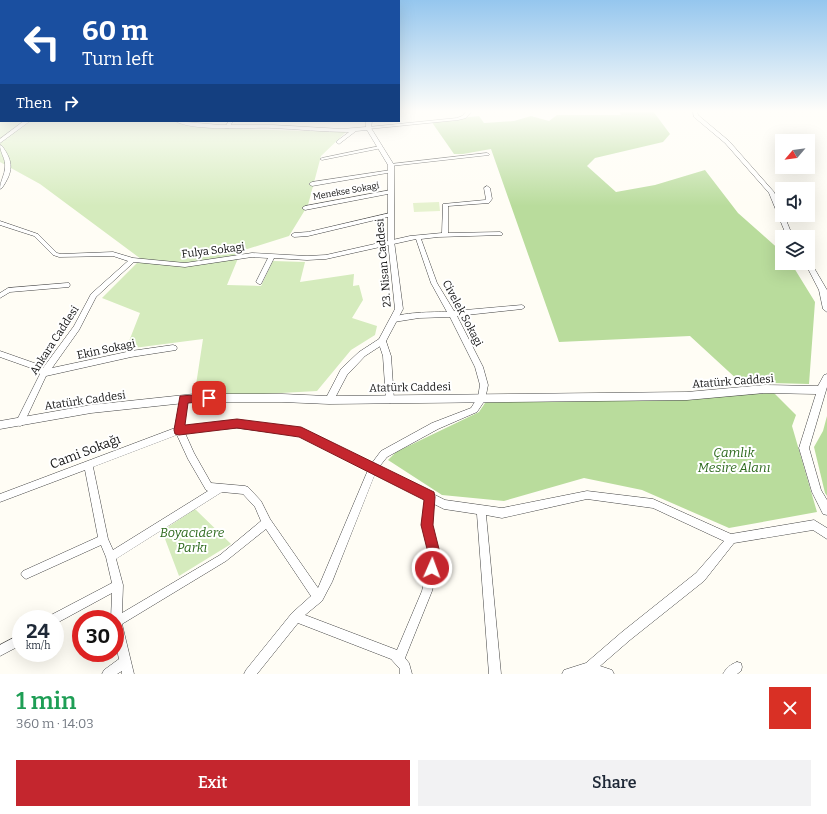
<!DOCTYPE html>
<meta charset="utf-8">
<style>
:root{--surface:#fff;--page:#f2f2f3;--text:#1f2937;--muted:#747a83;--accent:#c4262e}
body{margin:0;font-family:Bitter,serif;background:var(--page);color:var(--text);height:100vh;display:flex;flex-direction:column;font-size:15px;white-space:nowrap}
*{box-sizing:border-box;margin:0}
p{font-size:13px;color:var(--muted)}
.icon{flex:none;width:22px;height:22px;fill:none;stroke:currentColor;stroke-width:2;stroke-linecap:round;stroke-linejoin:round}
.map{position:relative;height:674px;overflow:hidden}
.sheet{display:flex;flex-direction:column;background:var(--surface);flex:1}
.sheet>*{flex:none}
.guide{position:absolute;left:0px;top:0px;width:400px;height:122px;box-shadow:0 4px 16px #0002;background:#1a4fa0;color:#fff;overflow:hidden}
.needle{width:26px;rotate:241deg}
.buttons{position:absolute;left:775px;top:134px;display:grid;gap:8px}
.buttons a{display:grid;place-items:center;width:40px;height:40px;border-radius:0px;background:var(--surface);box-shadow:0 4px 16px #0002;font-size:20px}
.speed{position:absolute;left:12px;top:610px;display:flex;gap:8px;font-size:20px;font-weight:700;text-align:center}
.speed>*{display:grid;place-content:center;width:52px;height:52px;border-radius:50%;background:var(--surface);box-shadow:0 4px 16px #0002;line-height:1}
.speed small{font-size:10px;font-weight:400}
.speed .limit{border:6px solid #d22;background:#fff;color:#111}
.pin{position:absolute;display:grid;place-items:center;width:34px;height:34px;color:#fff;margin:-17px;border-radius:8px;box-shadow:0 2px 6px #0006}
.me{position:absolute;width:44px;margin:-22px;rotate:2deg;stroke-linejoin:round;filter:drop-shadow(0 0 3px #0008)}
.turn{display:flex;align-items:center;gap:14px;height:84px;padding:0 16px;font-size:18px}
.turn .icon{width:52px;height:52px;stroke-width:2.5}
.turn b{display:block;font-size:28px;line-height:34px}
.then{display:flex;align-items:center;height:38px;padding:0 16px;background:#0003;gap:8px;font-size:15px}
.round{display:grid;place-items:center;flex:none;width:42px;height:42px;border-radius:0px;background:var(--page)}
.headline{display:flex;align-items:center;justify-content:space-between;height:68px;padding:0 16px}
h1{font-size:24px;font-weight:600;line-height:30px;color:#1e9e55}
.cta{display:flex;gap:8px;margin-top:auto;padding:8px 16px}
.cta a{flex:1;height:46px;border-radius:0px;background:var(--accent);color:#fff;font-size:16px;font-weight:600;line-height:46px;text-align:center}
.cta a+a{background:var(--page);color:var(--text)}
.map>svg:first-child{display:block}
.green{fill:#d5ebbd}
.forest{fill:#b9dc9c}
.pitch{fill:#e6f2cf}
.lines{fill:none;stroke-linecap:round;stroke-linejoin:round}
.minor-casing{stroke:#444;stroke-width:1}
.tertiary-casing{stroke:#444;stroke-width:1}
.minor{fill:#fff;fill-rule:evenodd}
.tertiary{fill:#fff;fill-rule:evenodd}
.route{fill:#c4262e;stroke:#7f191e}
.labels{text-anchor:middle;stroke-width:4;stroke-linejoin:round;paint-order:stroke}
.far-street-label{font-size:9px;fill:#111;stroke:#fff}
.street-label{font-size:11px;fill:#111;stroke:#fff}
.near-street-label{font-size:13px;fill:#111;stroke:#fff}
.near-park-label{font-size:13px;font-style:italic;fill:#2f6b1f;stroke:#fff}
</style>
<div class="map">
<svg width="827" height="674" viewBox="0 0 827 674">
<rect width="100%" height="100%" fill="#fffdf5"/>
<!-- green -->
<path class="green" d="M0,121H177L205,128L346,132L321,156L308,205L289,236L241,251L227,285L261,286L273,261L305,262L300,282L354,274L353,286L359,285L363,300L352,318L377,326L375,335L351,350L317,391L194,398L203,339L126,349L140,313L102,298L141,259L40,184L0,162Z
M195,509L231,544L179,576L162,531Z"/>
<!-- forest -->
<path class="forest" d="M619,111H653L670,134L663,142L595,158L587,166L616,192L655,185L705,170L738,213L782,252V263H791L815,302L809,384L740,382L690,336L559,342L491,149L463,154H454L431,121L479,116L484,123L514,121L531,116L549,121L557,115H621Z
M774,393L796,415L792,426L817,512L729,528L642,490L584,478L504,501L442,495L388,460L396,452L479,412L487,400L688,397Z
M827,416V496L825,493L814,447L823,431Z"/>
<!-- pitch -->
<path class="pitch" d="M439,202L440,211L414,212L413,203Z"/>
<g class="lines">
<!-- minor casing -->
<g class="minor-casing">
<path id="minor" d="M467,111H472L466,118L458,120L368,129L366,128L368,127L457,118L462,116Z
M229,121H233L229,128H225V127Z
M380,146L382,147V148L322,160L320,159L322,158Z
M487,153L489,154V155L391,166L389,165L391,164Z
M391,170H393V172L312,186L309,184L312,182Z
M487,186L490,188L492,199L489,203L448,206V233L500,232L502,233V235L438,237L421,239L437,283L454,311L522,305L525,307L522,309L457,316L483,367L488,385L485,400L477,412L438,429L387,457L379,467L445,500L502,508L587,491L653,499L731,534L814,520L827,528V539L813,530L734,543L704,581L630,640L600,666L612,670L614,674H562L564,670L586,663L622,632L696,573L724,541L653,508L587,499L502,518L486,515L501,674H489L477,514L444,509L434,504L432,525L440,557L432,591L405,658L409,663L412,674H400V669L391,659L298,623L257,674H244L246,670L292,613L311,596L266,529L226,561L122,624L134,674H122V671L117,674H102L104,670L119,659L115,641V619H111L112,593L55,624V619H50L51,615L112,583L106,557L101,545L26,579L23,577L21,574L23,571L98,537L85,470L0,502V494L175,428L180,399L181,397L184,396L187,397L188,399L184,426L237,420L301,428L372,463L381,451L432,423L471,408L478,397L480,385L475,367L450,317L419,318L394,322L391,319C397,312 436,312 447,312L431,283L416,239L326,259L307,260L274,258L261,284H259L256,282L268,258L252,257L185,267L134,262L96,297L79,330L52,368L131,351L173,345L176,346L177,348L176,350L131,357L46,376L23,425L20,426L17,425L16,422L40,374L31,368L0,357V351L37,364L43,368L74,326L91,294L128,261L113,256L59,257L53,255L34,236L0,225V221L38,234L57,253L61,254L113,252L133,258L185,263L252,253L307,256L326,255L410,236L442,233L443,204L485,200L486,199L484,188ZM237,428L300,436L368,470L324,574L318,588L270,519L261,501L248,487L245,486L211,483L194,453L185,433ZM177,435L188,459L206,490L208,491L113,550L108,539L93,467ZM375,474L425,499L422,525L430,557L422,591L397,650L305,615L322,601L332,582ZM222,492L243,494L255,507L261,521L220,555L122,613L123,585L116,559Z
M391,190L393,191V193L305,210L302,208L305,206Z
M390,213L392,214V216L308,236L294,237L291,235L294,233L308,232Z
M67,283H69L70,285L69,287L10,292L0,298V293L8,288Z
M382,338L384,339L386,341L391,356L394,400L393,402L390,403L387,402L386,400L383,356L378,341L380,339Z
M21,634V645L0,656V645Z
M737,662L741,663L742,667L741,671L737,674H723C726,668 731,664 737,662Z"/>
</g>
<!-- tertiary casing -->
<g class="tertiary-casing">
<path id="tertiary" d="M693,111H697L698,115L729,141L774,192L782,210V215H784L793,237H787L769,193L725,143L694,117Z
M24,121H30L0,143V139Z
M175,121L220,125H273L342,129L366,127V121H372L371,128L394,165V241L403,309L385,343L365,356L347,375L336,396L687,392L765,385L818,386L824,375L827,374V387L809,448L821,490L827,500V515L823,514L812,492L799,448L816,394L765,393L687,400L329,404L282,402H194L91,413L0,429V421L91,405L194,394H282L327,396L341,369L359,352L379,339L395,309L388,241V165L367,130L356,131L339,144L336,142L337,141L349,132C323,132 298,129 272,128C249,127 194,132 175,121Z
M0,145L2,146C14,162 13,172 2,188L0,189C0,181 5,175 5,167C6,159 0,153 0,145Z
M808,261H810L827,290V312L823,309L819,290L805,263H808Z"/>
</g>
<!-- minor -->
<use href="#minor" class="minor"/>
<!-- tertiary -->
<use href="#tertiary" class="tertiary"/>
</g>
<!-- sky -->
<linearGradient id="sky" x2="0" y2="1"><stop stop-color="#95c6ee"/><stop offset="0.54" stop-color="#fffefa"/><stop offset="1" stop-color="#fffefa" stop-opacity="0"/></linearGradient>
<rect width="827" height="206" fill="url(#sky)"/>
<!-- route -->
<path class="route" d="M209,394L212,395L214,398L212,401L188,403L185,425L237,419L301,427L434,492L435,497L433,525L441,557L437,573L432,575L428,573L426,568L429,557L421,525L424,500L299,437L237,428L179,435L175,434L174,430L180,396Z"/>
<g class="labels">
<!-- far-street labels -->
<g class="far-street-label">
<text transform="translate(346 191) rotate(-10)" y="3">Menekse Sokagi</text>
</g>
<!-- street labels -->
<g class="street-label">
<text transform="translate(213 250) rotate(-7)" y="4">Fulya Sokagi</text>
<text transform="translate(383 263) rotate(-95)" y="4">23. Nisan Caddesi</text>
<text transform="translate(463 313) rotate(62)" y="4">Civelek Sokagi</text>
<text transform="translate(54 340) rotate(-57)" y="4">Ankara Caddesi</text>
<text transform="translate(106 349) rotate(-12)" y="4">Ekin Sokagi</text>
<text transform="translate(733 381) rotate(-4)" y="4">Atatürk Caddesi</text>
<text transform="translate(410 387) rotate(-1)" y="4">Atatürk Caddesi</text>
<text transform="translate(85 400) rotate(-8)" y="4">Atatürk Caddesi</text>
</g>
<!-- near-street labels -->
<g class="near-street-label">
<text transform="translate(85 451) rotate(-21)" y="5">Cami Sokağı</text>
</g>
<!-- near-park labels -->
<g class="near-park-label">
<text x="734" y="457">Çamlık<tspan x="734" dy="15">Mesire Alanı</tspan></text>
<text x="192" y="537">Boyacıdere<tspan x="192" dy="15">Parkı</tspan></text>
</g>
</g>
</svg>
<div class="buttons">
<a><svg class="needle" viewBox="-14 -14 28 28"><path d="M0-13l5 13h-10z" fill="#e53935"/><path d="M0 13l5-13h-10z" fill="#747a83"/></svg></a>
<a><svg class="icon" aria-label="sound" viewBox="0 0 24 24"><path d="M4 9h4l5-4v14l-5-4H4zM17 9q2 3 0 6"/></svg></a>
<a><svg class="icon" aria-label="layers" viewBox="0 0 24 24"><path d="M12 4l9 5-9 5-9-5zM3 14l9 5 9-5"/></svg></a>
</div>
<div class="speed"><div>24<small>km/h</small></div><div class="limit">30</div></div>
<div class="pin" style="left:209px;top:398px;background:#d93025"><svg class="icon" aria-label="arrive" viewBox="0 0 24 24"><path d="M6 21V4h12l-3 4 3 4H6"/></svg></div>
<svg class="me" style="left:432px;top:568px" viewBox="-20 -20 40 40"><circle r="17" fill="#c4262e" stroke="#fff" stroke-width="3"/><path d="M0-11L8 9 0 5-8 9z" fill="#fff"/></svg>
<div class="guide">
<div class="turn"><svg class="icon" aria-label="left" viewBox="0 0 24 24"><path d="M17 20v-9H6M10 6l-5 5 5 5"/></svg><div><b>60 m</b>Turn left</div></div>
<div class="then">Then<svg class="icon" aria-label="right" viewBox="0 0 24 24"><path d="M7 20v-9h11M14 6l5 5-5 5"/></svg></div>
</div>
</div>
<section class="sheet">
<div class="headline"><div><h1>1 min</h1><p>360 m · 14:03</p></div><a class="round" style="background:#d93025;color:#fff"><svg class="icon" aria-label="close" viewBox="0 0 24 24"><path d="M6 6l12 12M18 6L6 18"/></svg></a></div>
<div class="cta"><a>Exit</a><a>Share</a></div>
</section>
